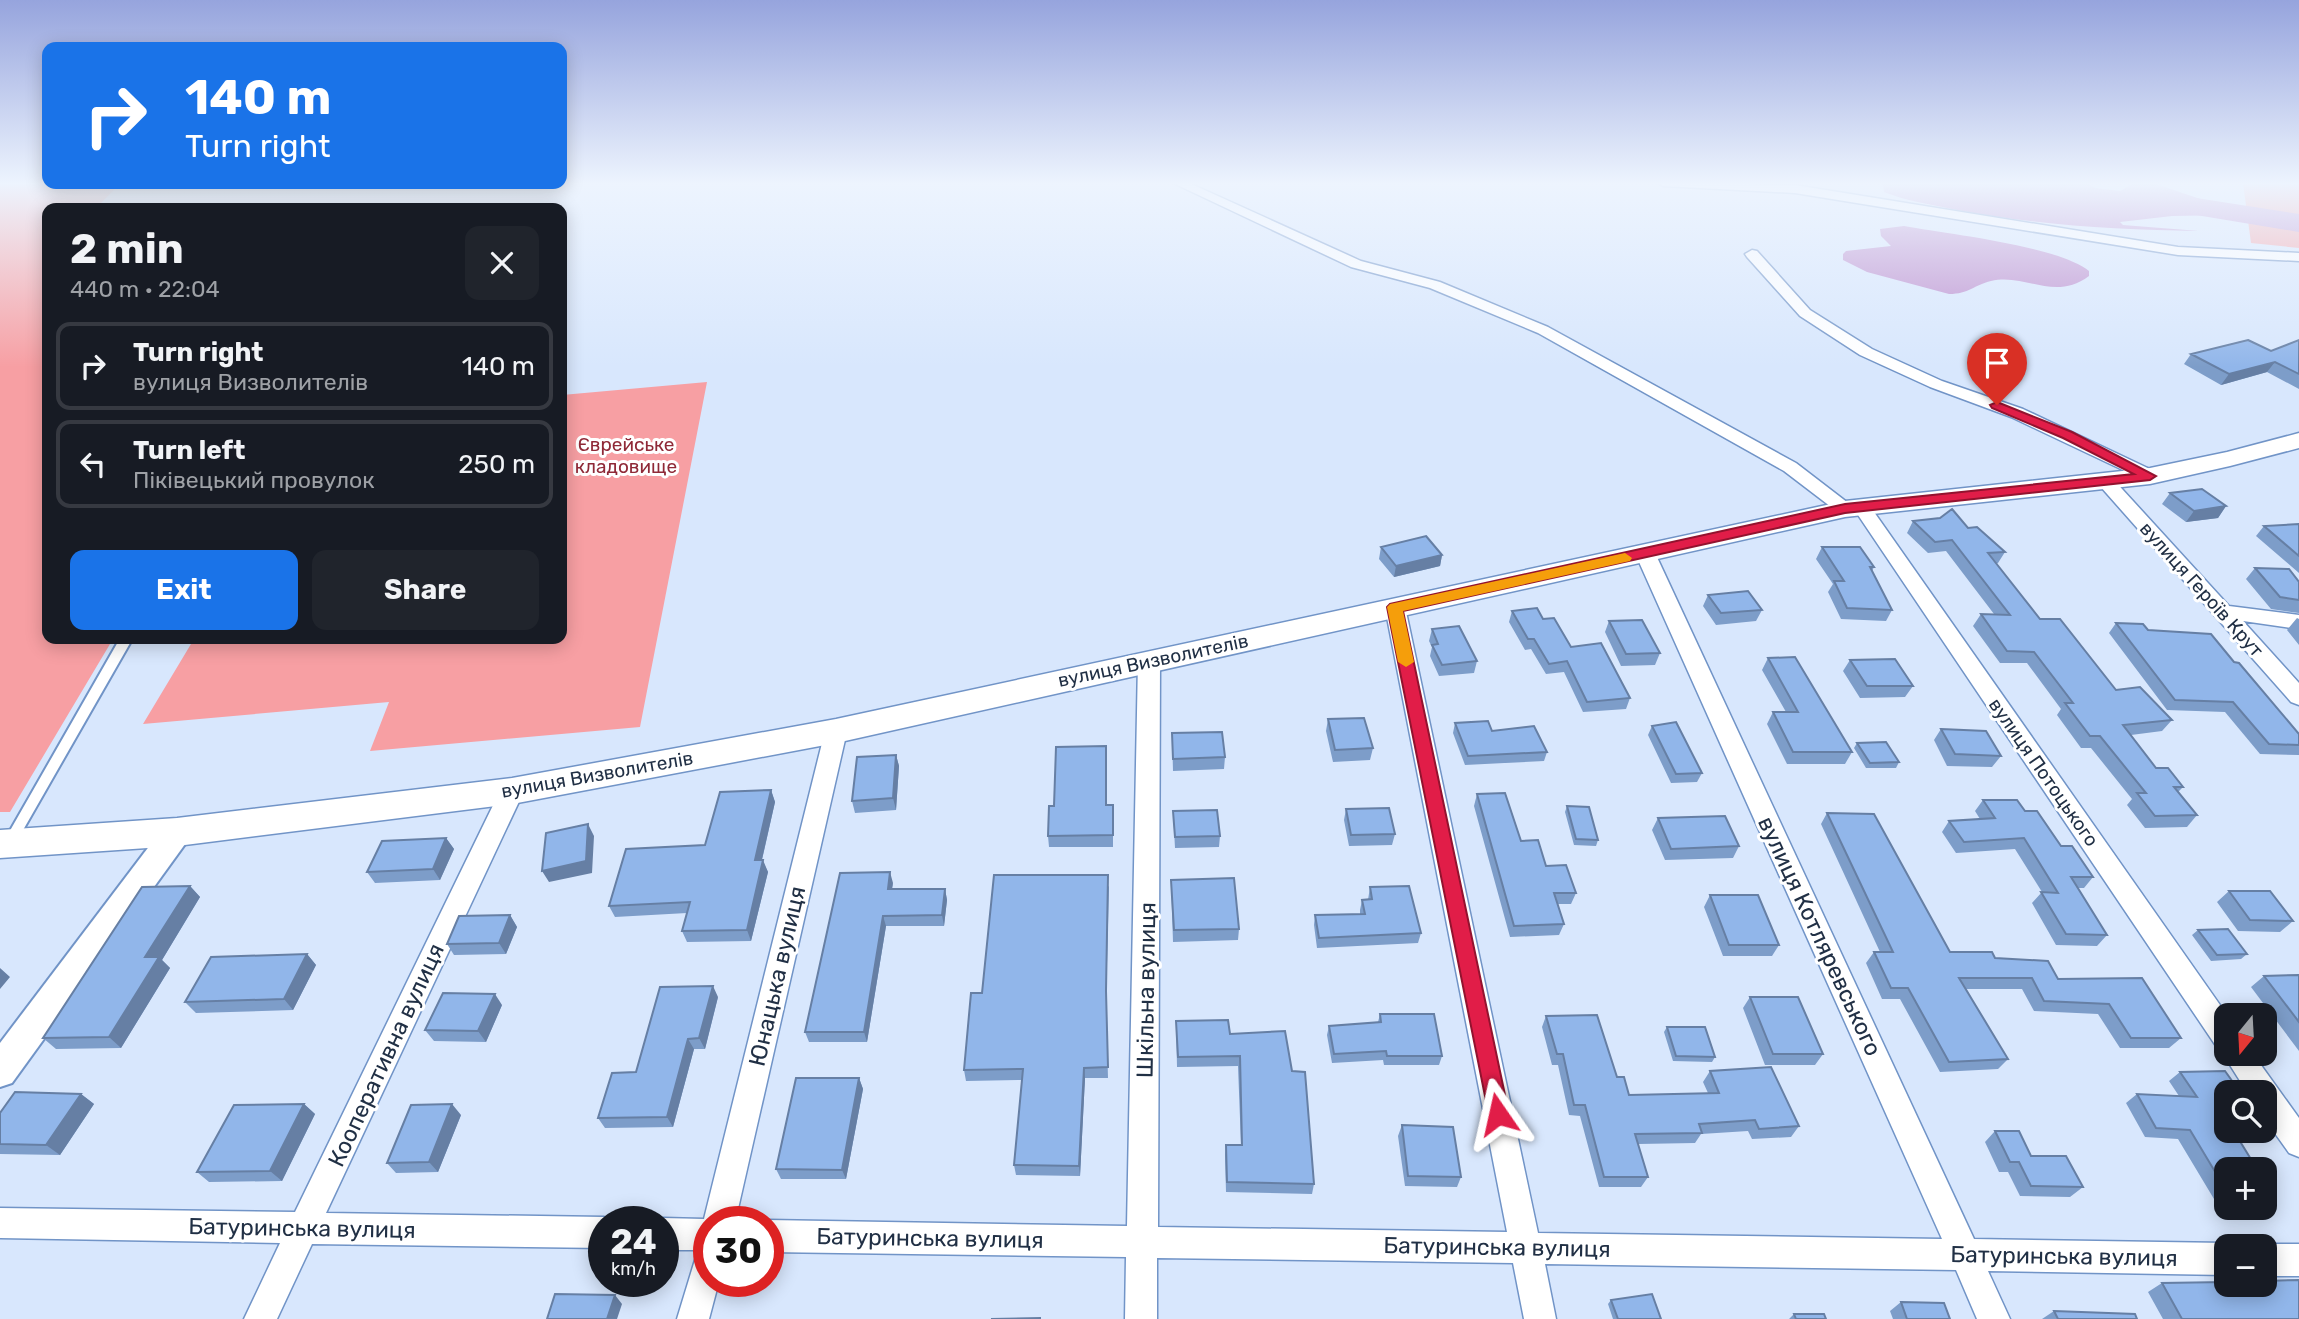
<!DOCTYPE html>
<meta charset="utf-8">
<style>
:root{--surface:#171b24;--page:#20242c;--text:#f1f3f6;--muted:#9ea1a6;--line:#363941;--accent:#1a73e8}
body{margin:0;font-family:Rubik,sans-serif;background:var(--page);color:var(--text);height:100vh;display:flex;flex-direction:column;font-size:26px;white-space:nowrap}
*{box-sizing:border-box;margin:0}
p{font-size:23px;color:var(--muted)}
.icon{flex:none;width:38px;height:38px;fill:none;stroke:currentColor;stroke-width:2;stroke-linecap:round;stroke-linejoin:round}
.map{position:relative;flex:1;overflow:hidden}
.side{position:absolute;left:42px;top:203px;width:525px;height:441px;display:flex;flex-direction:column;background:var(--surface);border-radius:14px;box-shadow:0 4px 18px #0003}
.side>*{flex:none}
.banner{position:absolute;left:42px;top:42px;width:525px;height:147px;border-radius:14px;box-shadow:0 4px 18px #0003;background:#1a73e8;color:#fff;overflow:hidden}
.needle{width:46px;rotate:198deg}
.fabs{position:absolute;left:2214px;top:1003px;display:grid;gap:14px}
.fabs a{display:grid;place-items:center;width:63px;height:63px;border-radius:14px;background:var(--surface);box-shadow:0 4px 18px #0003;font-size:35px}
.speed{position:absolute;left:588px;top:1206px;display:flex;gap:14px;font-size:35px;font-weight:700;text-align:center}
.speed>*{display:grid;place-content:center;width:91px;height:91px;border-radius:50%;background:var(--surface);box-shadow:0 4px 18px #0003;line-height:1}
.speed small{font-size:18px;font-weight:400}
.speed .limit{border:10px solid #d22;background:#fff;color:#111}
.pin{position:absolute;display:grid;place-items:center;width:60px;height:60px;color:#fff;margin:-72px -30px;border-radius:50% 50% 50% 0;rotate:-45deg;box-shadow:0 0 7px #0007}
.pin .icon{rotate:45deg}
.me{position:absolute;width:77px;margin:-38px;rotate:349deg;stroke-linejoin:round;filter:drop-shadow(0 0 5px #0008)}
.turn{display:flex;align-items:center;gap:24px;height:147px;padding:0 28px;font-size:32px}
.turn .icon{width:91px;height:91px;stroke-width:2.5}
.turn b{display:block;font-size:49px;line-height:60px}
.round{display:grid;place-items:center;flex:none;width:74px;height:74px;border-radius:14px;background:var(--page)}
.overview{display:flex;align-items:center;justify-content:space-between;height:119px;padding:0 28px}
h1{font-size:42px;font-weight:700;line-height:52px}
.button{display:flex;gap:14px;margin-top:auto;padding:14px 28px}
.button a{flex:1;height:80px;border-radius:14px;background:var(--accent);color:#fff;font-size:28px;font-weight:700;line-height:80px;text-align:center}
.button a+a{background:var(--page);color:var(--text)}
ul{padding:0;list-style:none}
li{display:flex;align-items:center;gap:21px;height:88px;margin:0 14px 10px;padding:0 14px;border:4px solid var(--line);border-radius:14px}
li div{flex:1}
li b{display:block;font-size:26px}
li em{font-style:normal}
.map>svg:first-child{display:block}
.green{fill:#f79fa3}
.water{fill:#bb8bcc}
.lines{fill:none;stroke-linecap:round;stroke-linejoin:round}
.river{fill:#bb8bcc;fill-rule:evenodd}
.service-casing{stroke:#7194c7;stroke-width:15}
.minor-casing{stroke:#7194c7;stroke-width:3}
.tertiary-casing{stroke:#7194c7;stroke-width:4}
.secondary-casing{stroke:#7194c7;stroke-width:3}
.service{stroke:#fff;stroke-width:11}
.minor{fill:#fff;fill-rule:evenodd}
.tertiary{fill:#fff;fill-rule:evenodd}
.secondary{fill:#fff;fill-rule:evenodd}
.wall{fill:#7d9dc9}
.shaded-wall{fill:#667fa4}
.building{fill:#91b6ea;stroke:#667fa4;stroke-width:2}
.route{fill:#e11d48;stroke:#92132f;stroke-width:2}
.slow{fill:#f59e0b}
.labels{text-anchor:middle;stroke-width:6;stroke-linejoin:round;paint-order:stroke}
.park-label{font-size:19px;fill:#8f2937;stroke:#fff}
.street-label{font-size:19px;fill:#213045;stroke:#fff}
.near-street-label{font-size:23px;fill:#213045;stroke:#fff}
</style>
<div class="map">
<svg width="2299" height="1319" viewBox="0 0 2299 1319">
<rect width="100%" height="100%" fill="#d8e7fd"/>
<!-- green -->
<path class="green" d="M0,182L120,184L96,208H47V639H113L10,812H0Z
M2243,183L2299,185V248L2251,243Z
M707,382L640,727L370,751L389,702L143,724L194,639H562V395Z"/>
<!-- water -->
<path class="water" d="M1883,182H2085L2095,188L2120,191L2136,182H2150L2224,207L2228,215L2172,216L2120,222L2123,225L2199,231C2116,230 2034,225 1952,209C1929,204 1906,201 1884,192Z
M1904,226C1948,234 2058,246 2089,271V276C2054,302 2026,273 1991,281C1974,285 1969,294 1949,294L1867,272L1843,260V254L1846,251L1891,246L1881,236L1880,229Z"/>
<g class="lines">
<!-- river -->
<path class="river" d="M2164,193L2299,214V232L2154,208L2149,202L2154,196Z"/>
<!-- service casing -->
<g class="service-casing">
<path id="service" d="M11,840L126,639"/>
</g>
<!-- minor casing -->
<g class="minor-casing">
<path id="minor" d="M1171,182H1187L1361,261L1440,282L1548,327L1796,463L1852,506L1861,500L1867,502L2227,1015L2226,1054H2253L2299,1118V1157L2289,1153L2264,1118V1092H2247L2223,1054L2225,1049L2216,1046L1854,509L1845,515L1839,513L1784,471L1538,333L1430,288L1351,267Z
M1657,182L1795,185L2178,247L2299,253V261L2178,255L1795,193L1663,186Z
M1752,250L1757,251L1810,310L1872,349L1942,381L2023,409L2156,472L2159,476L2156,480H2144L2011,417L1930,387L1860,355L1800,316L1747,257L1745,254Z
M2106,477L2112,478L2229,606L2299,615V629L2243,621L2299,683V705L2291,702L2100,486L2097,482Z
M1645,547L1652,549L1655,553L1974,1239L2226,1243L2233,1246H2226V1275L1988,1271L2010,1319H1977L1956,1270L1545,1264L1556,1319H1524L1513,1263L1157,1258V1319H1125L1126,1257L768,1252V1222H766L768,1220L1127,1226L1138,661L1142,656L1149,654L1156,656L1160,661L1158,1227L1507,1232L1385,607L1388,602H1402L1405,607L1538,1233L1942,1239L1635,553L1638,549Z
M836,723L844,725L847,731L735,1222H709V1281H719L709,1319H677L698,1250H663V1222H656L663,1218L704,1219L825,731L828,725Z
M512,782L520,785L524,791L326,1213L604,1217L614,1222H604V1248L312,1244L277,1319H244L280,1243L0,1238V1208L295,1212L500,791L504,785Z
M2264,1244H2299V1276H2264V1246H2260Z"/>
</g>
<!-- tertiary casing -->
<g class="tertiary-casing">
<path id="tertiary" d="M177,820L188,824L192,832L188,840L12,1083L0,1087V1043L166,824Z"/>
</g>
<!-- secondary casing -->
<g class="secondary-casing">
<path id="secondary" d="M2299,433V448L2230,466L2150,484L1845,517L836,743L512,804L177,846L0,858V830L177,818L512,778L836,719L1845,501L2150,468L2227,452Z"/>
</g>
<!-- service -->
<use href="#service" class="service"/>
<!-- minor -->
<use href="#minor" class="minor"/>
<!-- tertiary -->
<use href="#tertiary" class="tertiary"/>
<!-- secondary -->
<use href="#secondary" class="secondary"/>
</g>
<!-- wall -->
<path class="wall" d="M2299,340V389L2267,372L2221,385L2184,364L2191,354L2271,351Z
M2170,493L2226,506L2218,518L2186,522L2162,504Z
M1913,521L1968,528L2005,552L1998,563L1996,564L2040,619L2116,690L2172,720L2162,731L2131,735L2156,768L2183,787L2178,792L2197,815L2187,827L2145,828L2127,805L2132,799L2091,748H2081L2057,715L2061,709L2027,663H2000L1973,626L1981,614H1994L1946,551L1928,553L1907,533Z
M2299,524V573L2256,536L2264,526Z
M1381,547L1442,555L1440,566L1394,577L1379,559Z
M1822,547L1874,567L1872,571L1892,610L1886,621L1841,619L1828,592L1833,584L1816,559Z
M2255,568L2299,582V613L2271,609L2246,579Z
M1708,595L1762,610L1756,621L1716,625L1703,606Z
M1512,611L1543,619L1571,647L1630,698L1626,709L1583,712L1564,672L1546,674L1531,649L1525,650L1509,622Z
M2297,618L2299,619V645L2287,630Z
M1609,621L1660,653L1655,665L1621,666L1605,632Z
M2116,623L2148,630L2234,662L2299,734V755L2260,754L2225,712L2167,710L2109,633Z
M1432,629L1477,661L1474,673L1439,676L1430,656L1432,647L1429,641Z
M1768,658L1852,752L1845,764H1787L1767,724L1773,712H1786L1762,670Z
M1850,660L1913,686L1905,697L1860,698L1843,671Z
M1328,719L1373,748L1370,760L1333,762L1326,731Z
M1455,723L1492,731L1547,752L1544,761L1465,765L1453,733Z
M1652,726L1702,773L1697,782L1671,783L1648,735Z
M1941,729L2001,756L1992,767L1947,766L1934,740Z
M1172,733L1225,757L1224,769L1173,771Z
M1857,743L1899,762L1896,768H1866L1854,748Z
M896,755L899,766L896,810L855,813L852,801Z
M771,790L775,802L762,860L768,872L751,941L687,942L682,931L687,913L615,917L609,906L705,845Z
M1477,794L1521,841L1576,893L1571,904H1558L1564,924L1559,935L1510,937L1474,806Z
M1983,800L2025,811L2093,877L2084,888H2078L2107,935L2097,946L2056,945L2032,903L2042,892L2015,849L1956,853L1942,832L1949,821L1980,819L1975,811Z
M1107,805H1113V847H1049L1048,836Z
M1567,806L1598,840L1596,846L1574,845L1565,812Z
M1346,809L1395,834L1392,845L1349,846L1344,820Z
M1173,811L1220,836L1219,847L1175,848Z
M1827,813L1950,952L1995,958L2058,979L2181,1038L2169,1048H2120L2098,1014L2034,1011L2022,989H1966L2008,1059L1998,1069L1940,1072L1900,999H1882L1866,963L1874,952H1880L1821,824Z
M1658,818L1739,846L1733,858L1665,860L1652,830Z
M446,838L454,849L440,880L375,883L367,872Z
M1171,880L1239,929L1238,940L1173,942Z
M893,883L892,889H945L947,900L944,926H886L867,1042H809L805,1032Z
M190,886L200,897L162,960L170,968L121,1048L56,1049L43,1038Z
M1109,886L1106,1002L1108,1078H1085L1080,1176L1016,1175L1014,1165L1022,1080L966,1081L964,1070L982,993Z
M1370,887L1421,933L1418,943L1317,948L1314,925L1315,915L1360,914V910L1362,900H1368Z
M2229,891L2293,921L2280,932L2238,931L2217,902Z
M1710,895L1779,945L1772,956H1723L1704,907Z
M510,915L517,927L506,954L454,955L447,944Z
M2198,930L2247,954L2241,959L2211,961L2192,935Z
M307,954L316,965L293,1010L196,1013L185,1002Z
M2299,975V1051L2251,987L2264,976Z
M718,997L705,1049H694L673,1127L605,1128L598,1118L636,1072Z
M1750,997L1823,1054L1815,1065H1765L1743,1008Z
M502,1005L486,1042L434,1041L425,1030Z
M1380,1014L1442,1056L1439,1065H1384L1383,1060L1332,1063L1327,1035L1329,1026L1378,1022Z
M1546,1016L1617,1077L1629,1095L1708,1093L1703,1082L1710,1071L1799,1126L1791,1137L1752,1139L1748,1131L1701,1134L1695,1143L1638,1144L1648,1177L1641,1187H1599L1580,1116L1569,1115L1558,1065H1552L1542,1027Z
M1176,1021L1230,1034L1292,1071L1314,1184L1312,1194L1226,1192L1225,1155L1226,1145H1241L1238,1066L1177,1067Z
M1667,1027L1715,1057L1712,1062L1673,1061L1664,1032Z
M2180,1072L2226,1092V1115L2223,1116L2226,1169V1200L2214,1199L2178,1139L2145,1137L2126,1103L2137,1094L2179,1096L2169,1081Z
M859,1078L863,1089L846,1179H781L776,1169Z
M81,1094L94,1104L60,1155L0,1154V1113Z
M304,1104L315,1114L282,1181L209,1182L197,1172Z
M461,1115L438,1172L396,1173L387,1163Z
M1402,1125L1461,1177L1457,1187L1405,1186L1398,1136Z
M1995,1131L2031,1156L2083,1187L2070,1197L2020,1196L2008,1172H1999L1985,1142Z
M2162,1283L2299,1319H2163L2148,1292Z
M1611,1300L1661,1319H1613L1608,1304Z
M1901,1302L1950,1319H1893L1890,1311Z
M2054,1311L2137,1319H2042Z
M1794,1314L1826,1319H1789Z"/>
<!-- shaded-wall -->
<path class="shaded-wall" d="M2275,362L2267,372L2221,385L2229,374Z
M2226,506L2218,518L2186,522L2194,511Z
M1442,555L1440,566L1394,577L1396,566Z
M896,755L899,766L896,810L893,798Z
M771,790L775,802L759,872L755,860Z
M588,824L594,836L592,873L549,882L542,871Z
M446,838L454,849L440,880L433,869Z
M763,860L768,872L751,941L747,930Z
M890,872L893,883L890,900L888,889Z
M190,886L200,897L162,960L170,968L121,1048L109,1037L145,957Z
M945,889L947,900L944,926L942,915Z
M510,915L517,927L506,954L499,943Z
M883,916L886,926L867,1042L864,1032Z
M307,954L316,965L293,1010L284,999Z
M0,968L10,977L0,989Z
M713,986L718,997L705,1049L699,1038Z
M495,994L502,1005L486,1042L478,1031Z
M688,1039L694,1049L673,1127L667,1117Z
M1084,1068L1085,1078L1080,1176L1079,1166Z
M859,1078L863,1089L846,1179L842,1170Z
M81,1094L94,1104L60,1155L46,1145Z
M304,1104L315,1114L282,1181L270,1171Z
M452,1104L461,1115L438,1172L429,1162Z
M615,1295L622,1304L617,1319H607Z"/>
<!-- building -->
<path class="building" d="M2248,340L2271,351L2299,340V374L2275,362L2229,374L2191,354Z
M2202,489L2226,506L2194,511L2170,493Z
M1952,509L1968,528L1977,527L2005,552L1988,553L2040,619H2060L2116,690L2140,687L2172,720L2123,725L2156,768H2168L2183,787H2174L2197,815L2155,816L2137,793H2146L2100,736H2090L2065,703H2073L2034,652L2007,651L1981,614L2010,615L1952,540L1935,542L1913,521L1940,518Z
M2299,524V556L2264,526Z
M1426,536L1442,555L1396,566L1381,547Z
M1822,547H1860L1874,567H1870L1892,610L1847,608L1834,581H1844Z
M2255,568L2289,569L2299,582V600L2280,597Z
M1748,591L1762,610L1721,613L1708,595Z
M1537,608L1543,619L1554,618L1571,647L1601,643L1630,698L1587,702L1567,661L1549,664L1534,639H1528L1512,611Z
M1642,620L1660,653L1626,654L1609,621Z
M2116,623L2143,624L2148,630L2211,634L2234,662L2239,663L2299,734V745L2269,744L2233,702L2175,700Z
M1459,626L1477,661L1442,665L1432,645L1438,644L1432,629Z
M1795,657L1852,752H1793L1773,712H1798L1768,658Z
M1895,659L1913,686H1867L1850,660Z
M1364,718L1373,748L1335,750L1328,719Z
M1488,721L1492,731L1534,726L1547,752L1468,756L1455,723Z
M1676,722L1702,773L1676,774L1652,726Z
M1941,729L1986,731L2001,756L1955,754Z
M1222,732L1225,757L1173,759L1172,733Z
M1886,742L1899,762L1870,763L1857,743Z
M1106,746V805H1113V835L1048,836L1049,806H1054L1056,747Z
M896,755L893,798L852,801L857,757Z
M771,790L755,860H763L747,930L682,931L690,902L609,906L626,849L705,845L720,792Z
M1505,793L1521,841L1538,840L1546,866L1566,865L1576,893H1554L1564,924L1514,926L1477,794Z
M1983,800H2017L2025,811H2037L2061,846H2072L2093,877H2071L2107,935L2066,934L2041,892L2058,893L2024,838L1964,842L1949,821L1995,818Z
M1567,806L1589,807L1598,840L1576,839Z
M1389,808L1395,834L1351,835L1346,809Z
M1217,810L1220,836L1175,837L1173,811Z
M1827,813L1874,814L1950,952H1992L1995,958L2048,961L2058,979L2142,978L2181,1038H2131L2109,1004L2044,1001L2032,978H1959L2008,1059L1949,1062L1908,988H1891L1874,952H1893Z
M1725,816L1739,846L1671,849L1658,818Z
M588,824L586,861L542,871L546,833Z
M446,838L433,869L367,872L382,841Z
M890,872L888,889H945L942,915L883,916L864,1032H805L840,873Z
M994,875H1108L1106,991L1108,1067L1084,1068L1079,1166L1014,1165L1023,1069L964,1070L971,993H982Z
M1234,878L1239,929L1174,930L1171,880Z
M190,886L145,957H159L109,1037L43,1038L142,887Z
M1409,886L1421,933L1319,938L1315,915L1365,914L1362,900L1372,899L1370,887Z
M2229,891H2270L2293,921L2250,920Z
M1710,895H1758L1779,945H1729Z
M510,915L499,943L447,944L459,916Z
M2228,929L2247,954L2217,955L2198,930Z
M307,954L284,999L185,1002L211,957Z
M2299,975V1022L2264,976Z
M713,986L699,1038L688,1039L667,1117L598,1118L612,1073L636,1072L660,987Z
M443,993L495,994L478,1031L425,1030Z
M1750,997H1798L1823,1054H1773Z
M1380,1014H1434L1442,1056H1387L1386,1051L1334,1054L1329,1026L1381,1022Z
M1597,1015L1617,1077H1624L1629,1095L1719,1093L1710,1071L1771,1067L1799,1126L1759,1129L1755,1120L1699,1124L1702,1133L1635,1134L1648,1177H1604L1585,1105H1574L1563,1054H1557L1546,1016Z
M1228,1020L1230,1034L1285,1031L1292,1071L1305,1072L1314,1184L1227,1182L1226,1145H1242L1240,1056L1178,1057L1176,1021Z
M1667,1027H1705L1715,1057L1676,1056Z
M2225,1071L2240,1092H2226V1107H2218L2226,1120V1130H2233L2257,1169H2226V1190L2190,1130L2156,1128L2137,1094L2197,1097L2180,1072Z
M796,1078H859L842,1170L776,1169Z
M15,1092L81,1094L46,1145L0,1144V1113Z
M304,1104L270,1171L197,1172L234,1105Z
M452,1104L429,1162L387,1163L411,1105Z
M1402,1125L1453,1127L1461,1177L1408,1176Z
M1995,1131H2019L2031,1156H2066L2083,1187L2031,1186L2019,1162H2010Z
M2264,1181L2271,1191H2264Z
M2299,1280V1319H2182L2162,1283L2226,1282V1284H2264V1281Z
M555,1294L615,1295L607,1319H547Z
M1652,1294L1661,1319H1618L1611,1300Z
M1901,1302L1944,1303L1950,1319H1907Z
M2054,1311L2135,1314L2137,1319H2058Z
M1794,1314H1824L1826,1319H1796Z
M1040,1318V1319H991Z"/>
<!-- sky -->
<linearGradient id="sky" x2="0" y2="1"><stop stop-color="#96a4dd"/><stop offset="0.5" stop-color="#edf4fe"/><stop offset="1" stop-color="#edf4fe" stop-opacity="0"/></linearGradient>
<rect width="2299" height="367" fill="url(#sky)"/>
<!-- route -->
<path class="route" d="M1997,402L2072,432L2156,476L2150,480L1845,513L1403,611L1509,1114L1506,1121L1498,1125L1490,1121L1387,607L1390,604L1845,504L2134,474L2063,438L1992,408L1990,405Z"/>
<!-- slow -->
<path class="slow" d="M1625,553L1632,558L1630,561L1403,611L1414,662L1406,667L1398,662L1387,607L1390,604Z"/>
<g class="labels">
<!-- park labels -->
<g class="park-label">
<text x="626" y="451">Єврейське<tspan x="626" dy="22">кладовище</tspan></text>
</g>
<!-- street labels -->
<g class="street-label">
<text transform="translate(2202 589) rotate(48)" y="7">вулиця Героїв Крут</text>
<text transform="translate(1153 660) rotate(-12)" y="7">вулиця Визволителів</text>
<text transform="translate(2044 772) rotate(55)" y="7">вулиця Потоцького</text>
<text transform="translate(597 774) rotate(-10)" y="7">вулиця Визволителів</text>
</g>
<!-- near-street labels -->
<g class="near-street-label">
<text transform="translate(1820 936) rotate(65)" y="8">вулиця Котляревського</text>
<text transform="translate(777 976) rotate(-77)" y="8">Юнацька вулиця</text>
<text transform="translate(1146 990) rotate(-89)" y="8">Шкільна вулиця</text>
<text transform="translate(386 1055) rotate(-65)" y="8">Кооперативна вулиця</text>
<text transform="translate(302 1228) rotate(1)" y="8">Батуринська вулиця</text>
<text transform="translate(930 1238) rotate(1)" y="8">Батуринська вулиця</text>
<text transform="translate(1497 1247) rotate(1)" y="8">Батуринська вулиця</text>
<text transform="translate(2064 1256) rotate(1)" y="8">Батуринська вулиця</text>
</g>
</g>
</svg>
<div class="fabs">
<a><svg class="needle" viewBox="-14 -14 28 28"><path d="M0-13l5 13h-10z" fill="#e53935"/><path d="M0 13l5-13h-10z" fill="#9ea1a6"/></svg></a>
<a><svg class="icon" aria-label="search" viewBox="0 0 24 24"><circle cx="10" cy="10" r="6"/><path d="M15 15l6 6"/></svg></a>
<a>+</a>
<a>−</a>
</div>
<div class="speed"><div>24<small>km/h</small></div><div class="limit">30</div></div>
<div class="pin" style="left:1997px;top:405px;background:#d93025"><svg class="icon" aria-label="arrive" viewBox="0 0 24 24"><path d="M6 21V4h12l-3 4 3 4H6"/></svg></div>
<svg class="me" style="left:1498px;top:1114px" viewBox="-20 -20 40 40"><path d="M0-17L14 15 0 8-14 15z" fill="#e11d48" stroke="#fff" stroke-width="4"/></svg>
<div class="banner">
<div class="turn"><svg class="icon" aria-label="right" viewBox="0 0 24 24"><path d="M7 20v-9h11M14 6l5 5-5 5"/></svg><div><b>140 m</b>Turn right</div></div>
</div>
<section class="side">
<div class="overview"><div><h1>2 min</h1><p>440 m · 22:04</p></div><a class="round"><svg class="icon" aria-label="close" viewBox="0 0 24 24"><path d="M6 6l12 12M18 6L6 18"/></svg></a></div>
<ul>
<li><svg class="icon" aria-label="right" viewBox="0 0 24 24"><path d="M7 20v-9h11M14 6l5 5-5 5"/></svg><div><b>Turn right</b><p>вулиця Визволителів</p></div><em>140 m</em></li>
<li><svg class="icon" aria-label="left" viewBox="0 0 24 24"><path d="M17 20v-9H6M10 6l-5 5 5 5"/></svg><div><b>Turn left</b><p>Піківецький провулок</p></div><em>250 m</em></li>
</ul>
<div class="button"><a>Exit</a><a>Share</a></div>
</section>
</div>
